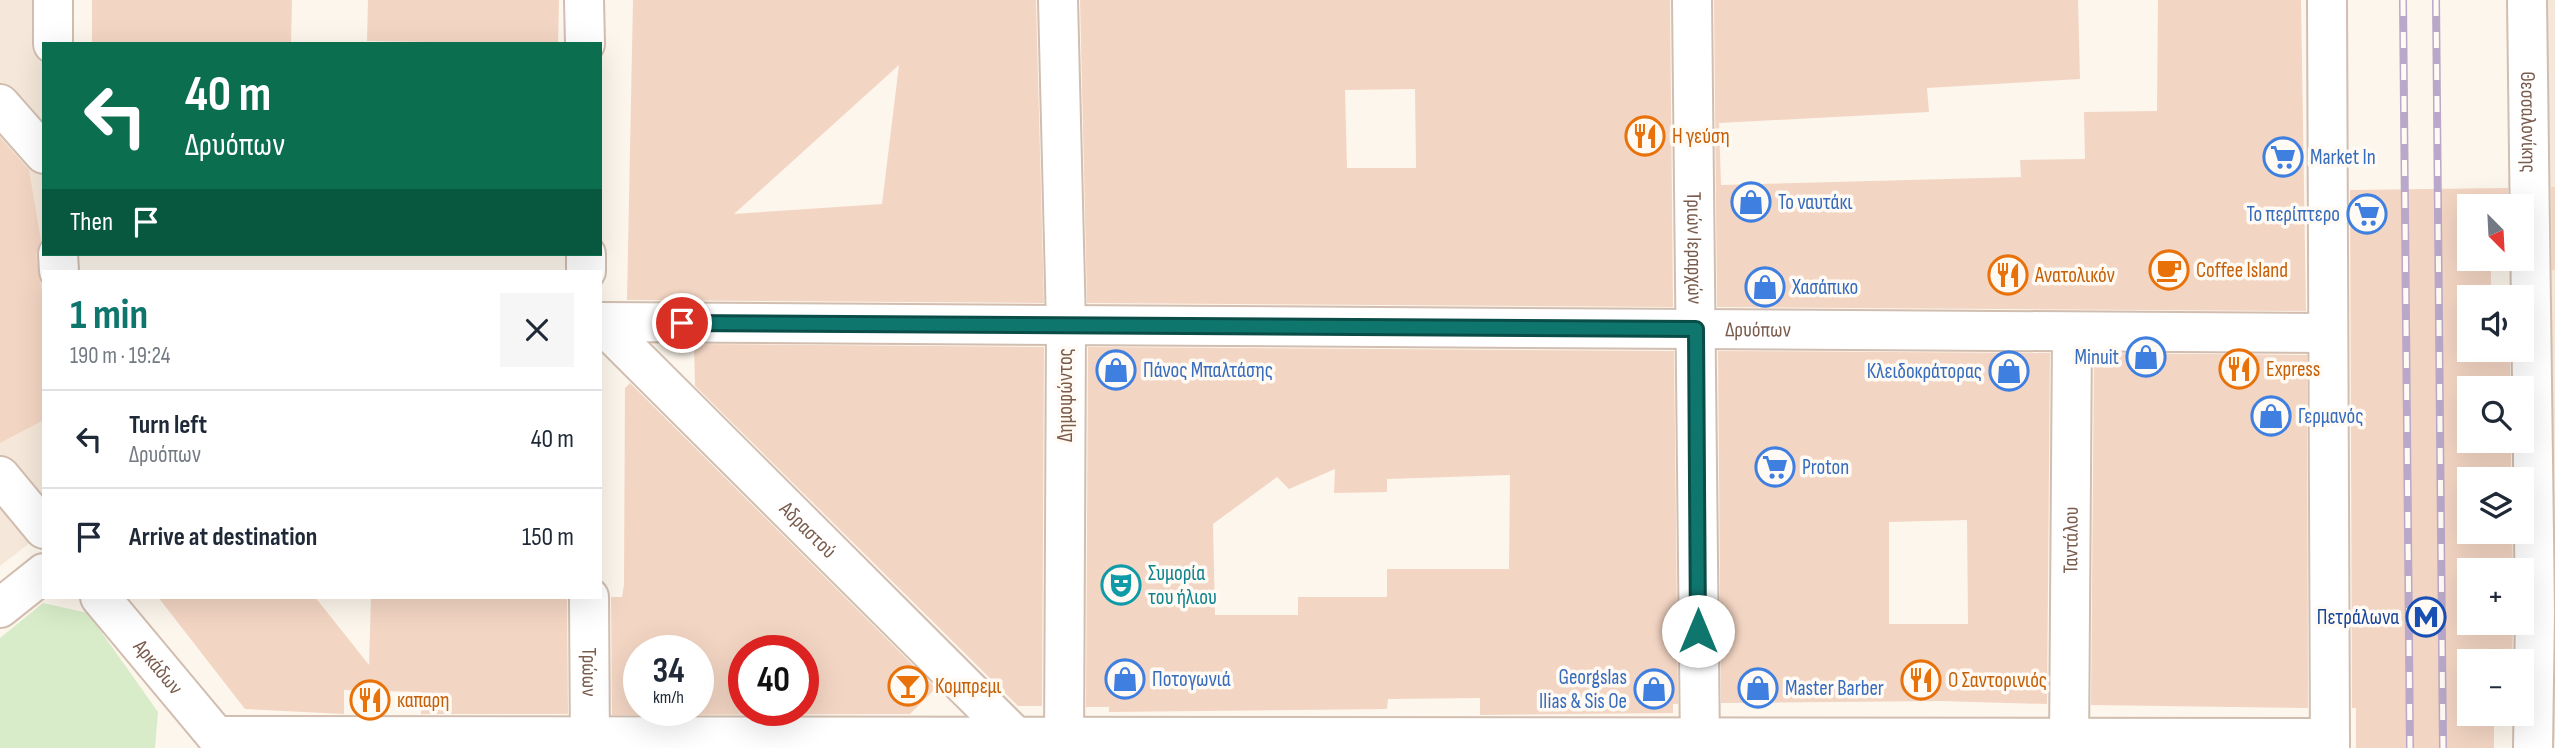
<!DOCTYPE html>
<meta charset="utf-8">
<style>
:root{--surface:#fff;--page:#f6f6f7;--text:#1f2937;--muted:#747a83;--line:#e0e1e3;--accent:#0f766e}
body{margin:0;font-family:"Sofia Sans Condensed",sans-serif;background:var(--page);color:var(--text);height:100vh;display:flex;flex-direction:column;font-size:26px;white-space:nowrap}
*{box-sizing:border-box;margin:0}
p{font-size:23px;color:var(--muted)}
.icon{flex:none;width:38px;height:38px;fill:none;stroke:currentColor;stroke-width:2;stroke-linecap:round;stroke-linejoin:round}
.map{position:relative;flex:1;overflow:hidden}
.sheet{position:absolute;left:42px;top:270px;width:560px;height:329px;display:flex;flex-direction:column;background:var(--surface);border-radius:0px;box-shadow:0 7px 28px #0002}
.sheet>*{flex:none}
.hud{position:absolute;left:42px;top:42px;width:560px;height:214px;border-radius:0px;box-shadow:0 7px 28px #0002;background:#0b6e4f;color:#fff;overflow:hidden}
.needle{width:46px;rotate:156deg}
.controls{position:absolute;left:2457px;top:194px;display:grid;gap:14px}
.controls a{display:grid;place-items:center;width:77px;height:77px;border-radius:0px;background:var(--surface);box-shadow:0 7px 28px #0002;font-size:35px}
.speed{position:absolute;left:623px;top:635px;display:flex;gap:14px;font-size:35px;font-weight:700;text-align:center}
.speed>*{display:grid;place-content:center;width:91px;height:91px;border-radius:50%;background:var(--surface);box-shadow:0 7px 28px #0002;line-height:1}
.speed small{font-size:18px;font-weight:400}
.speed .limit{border:10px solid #d22;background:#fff;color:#111}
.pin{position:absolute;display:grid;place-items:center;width:60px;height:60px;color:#fff;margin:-30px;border:4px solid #fff;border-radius:50%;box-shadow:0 2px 7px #0007}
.me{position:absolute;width:77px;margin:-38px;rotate:0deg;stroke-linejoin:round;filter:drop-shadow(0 0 5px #0008)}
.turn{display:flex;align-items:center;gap:24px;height:147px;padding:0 28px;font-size:32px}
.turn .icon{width:91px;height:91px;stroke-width:2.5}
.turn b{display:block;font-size:49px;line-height:60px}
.then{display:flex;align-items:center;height:66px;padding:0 28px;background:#0003;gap:14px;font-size:26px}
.round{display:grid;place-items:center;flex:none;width:74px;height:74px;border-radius:0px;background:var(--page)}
.summary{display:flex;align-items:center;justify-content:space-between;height:119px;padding:0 28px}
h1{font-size:42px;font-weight:700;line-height:52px;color:var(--accent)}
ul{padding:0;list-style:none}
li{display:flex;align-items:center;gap:21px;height:98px;padding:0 28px;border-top:2px solid var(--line)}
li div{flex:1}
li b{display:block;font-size:26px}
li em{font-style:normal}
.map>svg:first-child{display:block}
.residential{fill:#f5e8da}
.green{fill:#d8ecc9}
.building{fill:#f3d5c3;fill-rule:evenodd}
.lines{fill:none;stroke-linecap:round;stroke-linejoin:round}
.minor-casing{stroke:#d1beb0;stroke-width:42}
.minor{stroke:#fff;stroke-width:38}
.rail-casing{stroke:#b9a8c9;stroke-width:8}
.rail{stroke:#fffaf3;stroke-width:5;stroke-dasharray:16;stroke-linecap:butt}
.route-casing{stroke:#0a4d48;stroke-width:18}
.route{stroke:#0f766e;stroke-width:12}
.labels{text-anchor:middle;stroke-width:7;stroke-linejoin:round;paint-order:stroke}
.street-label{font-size:21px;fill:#7a5c4d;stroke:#fffaf3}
.food-label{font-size:21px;fill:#c56008;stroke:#fffaf3;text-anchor:start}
.shop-label{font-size:21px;fill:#366cbe;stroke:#fffaf3;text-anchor:start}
.culture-label{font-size:21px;fill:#0d838f;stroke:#fffaf3;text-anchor:start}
.transit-label{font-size:21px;fill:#164399;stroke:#fffaf3;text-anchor:end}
</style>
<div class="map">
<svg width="2555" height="748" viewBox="0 0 2555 748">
<rect width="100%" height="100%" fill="#fdf6ec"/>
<!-- residential -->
<path class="residential" d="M0,0H55L44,44V517L40,535L0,566Z
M2538,0H2555V739H2547Z"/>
<!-- green -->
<path class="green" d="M43,603L88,613L158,712L155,748H0V638Z"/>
<!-- building -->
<path class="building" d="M92,0H292L291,44H92Z
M368,0H559L558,44L367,41Z
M633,0H1036L1044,303L627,300ZM899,65L882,204L734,214Z
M1080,0H1670L1673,307L1087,303ZM1415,89L1416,168H1347L1345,90Z
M1714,0H2078L2080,79L1927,88L1929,112L1719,123L1721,185L2021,177L2020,160L2085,159L2084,112L2157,111L2158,0H2301L2306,311L1717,307Z
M0,137L29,170L41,241L36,255L44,302V420L0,443Z
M2551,187H2555V270H2552Z
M2508,188V206H2469V259H2509V269H2491V298H2469V350H2510V388H2469V441H2511V480H2469V532H2512L2513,570H2469V623H2513L2512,662H2469V714H2494V748H2356V708H2352L2350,190Z
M694,344L1044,347L1042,706H1018L695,386Z
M1088,347L1674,351L1678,704H1673V713L1480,715V698L1388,699L1387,709L1109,712V707H1086ZM1335,469L1334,493L1387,492V479L1510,475L1509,569H1387V597H1298V615H1215L1213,524L1277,477L1289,489Z
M1718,351L2050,353L2047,704L1940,701L1721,703ZM1967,520L1968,624H1889V522Z
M2094,353L2307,355L2308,708L2091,705Z
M630,383L936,688L910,714L612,715L611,597H622L624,585L625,388ZM639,651H698V710H639ZM744,651H803V710H744Z
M158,597H315L369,665L371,597H567L568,714H421V692L344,690V714L245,709Z"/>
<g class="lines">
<!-- minor casing -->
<g class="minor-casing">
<g id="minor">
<path d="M53,0V44"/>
<path d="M584,0L585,44"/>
<path d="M1058,0L1066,325L1064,748"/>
<path id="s1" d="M1692,0L1700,748"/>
<path d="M2327,0L2330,748"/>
<path id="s2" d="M2527,0L2535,613L2533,748"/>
<path d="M0,104L44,154"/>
<path d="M58,254L59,271"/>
<path d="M586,254V271"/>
<path id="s3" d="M600,322L2327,333"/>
<path id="s4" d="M600,322L1016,737"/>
<path d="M0,476L44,529"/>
<path id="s5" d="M100,597L216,736"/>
<path id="s6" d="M589,597L590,748"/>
<path d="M0,608L44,573"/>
<path d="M216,736L2330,738"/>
<path id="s7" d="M2069,748L2072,332"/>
</g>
</g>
<!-- minor -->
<use href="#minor" class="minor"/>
<!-- rail casing -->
<g class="rail-casing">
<path id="rail" d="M2403,0L2410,748
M2436,0L2443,748"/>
</g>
<!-- rail -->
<use href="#rail" class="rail"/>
</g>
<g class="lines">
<!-- route casing -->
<g class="route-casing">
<path id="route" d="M682,323L1696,329L1698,631"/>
</g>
<!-- route -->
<use href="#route" class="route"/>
</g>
<!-- icons -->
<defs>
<g id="restaurant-ring" transform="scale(2.0125)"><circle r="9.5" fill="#fffaf3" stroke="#e8710a" stroke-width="1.5"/><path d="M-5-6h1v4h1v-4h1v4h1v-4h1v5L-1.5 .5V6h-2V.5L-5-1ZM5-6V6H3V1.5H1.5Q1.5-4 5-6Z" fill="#e8710a"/></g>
<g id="supermarket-ring" transform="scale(2.0125)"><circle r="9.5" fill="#fffaf3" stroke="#3f7fe0" stroke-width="1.5"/><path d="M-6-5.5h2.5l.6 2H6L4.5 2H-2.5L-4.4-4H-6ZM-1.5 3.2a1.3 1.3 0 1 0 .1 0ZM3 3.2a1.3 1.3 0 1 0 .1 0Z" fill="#3f7fe0"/></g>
<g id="shop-ring" transform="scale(2.0125)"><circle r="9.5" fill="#fffaf3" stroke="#3f7fe0" stroke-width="1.5"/><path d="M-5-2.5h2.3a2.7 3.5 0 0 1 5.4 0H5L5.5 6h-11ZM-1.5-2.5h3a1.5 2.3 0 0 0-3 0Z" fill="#3f7fe0"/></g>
<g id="cafe-ring" transform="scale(2.0125)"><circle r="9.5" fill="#fffaf3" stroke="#e8710a" stroke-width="1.5"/><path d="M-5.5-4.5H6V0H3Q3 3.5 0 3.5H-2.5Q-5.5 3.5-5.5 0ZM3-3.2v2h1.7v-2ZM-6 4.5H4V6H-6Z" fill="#e8710a"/></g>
<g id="theatre-ring" transform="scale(2.0125)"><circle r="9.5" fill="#fffaf3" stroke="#0f9aa8" stroke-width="1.5"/><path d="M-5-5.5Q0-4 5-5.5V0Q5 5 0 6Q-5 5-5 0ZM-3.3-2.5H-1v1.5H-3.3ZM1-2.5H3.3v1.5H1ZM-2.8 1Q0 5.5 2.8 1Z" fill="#0f9aa8"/></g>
<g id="metro-ring" transform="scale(2.0125)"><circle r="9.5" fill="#fffaf3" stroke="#1a4fb4" stroke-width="1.5"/><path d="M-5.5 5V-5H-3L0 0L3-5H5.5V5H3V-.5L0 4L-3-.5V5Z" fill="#1a4fb4"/></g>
<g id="bar-ring" transform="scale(2.0125)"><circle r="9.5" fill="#fffaf3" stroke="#e8710a" stroke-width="1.5"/><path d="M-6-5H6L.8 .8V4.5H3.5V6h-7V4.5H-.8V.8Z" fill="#e8710a"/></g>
</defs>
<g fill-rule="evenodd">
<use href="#restaurant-ring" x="1645" y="136"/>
<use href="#supermarket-ring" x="2283" y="157"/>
<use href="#shop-ring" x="1751" y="202"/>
<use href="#supermarket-ring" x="2367" y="214"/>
<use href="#cafe-ring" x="2169" y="270"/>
<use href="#restaurant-ring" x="2008" y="275"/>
<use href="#shop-ring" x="1765" y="287"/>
<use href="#shop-ring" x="2146" y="357"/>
<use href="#restaurant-ring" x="2239" y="369"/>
<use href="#shop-ring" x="1116" y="370"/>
<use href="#shop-ring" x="2009" y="371"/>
<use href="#shop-ring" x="2271" y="416"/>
<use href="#supermarket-ring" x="1775" y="467"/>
<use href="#theatre-ring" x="1121" y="585"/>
<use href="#metro-ring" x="2426" y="617"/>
<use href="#shop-ring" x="1125" y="679"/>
<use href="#restaurant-ring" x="1921" y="680"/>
<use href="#bar-ring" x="908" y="686"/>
<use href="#shop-ring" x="1758" y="688"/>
<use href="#shop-ring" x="1654" y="689"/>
<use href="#restaurant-ring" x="370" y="700"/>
</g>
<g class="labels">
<!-- street labels -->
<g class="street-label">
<text dy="7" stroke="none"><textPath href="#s2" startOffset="122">Θεσσαλονίκης</textPath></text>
<text dy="7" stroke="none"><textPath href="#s1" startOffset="248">Τριών Ιεραρχών</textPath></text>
<text dy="7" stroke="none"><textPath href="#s3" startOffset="1158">Δρυόπων</textPath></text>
<text transform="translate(1065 395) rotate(-90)" y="7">Δημοφώντος</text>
<text dy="7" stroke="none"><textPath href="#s4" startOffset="294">Αδραστού</textPath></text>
<text dy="7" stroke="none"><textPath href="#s7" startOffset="208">Ταντάλου</textPath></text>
<text dy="7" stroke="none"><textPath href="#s5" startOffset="91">Αρκάδων</textPath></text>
<text dy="7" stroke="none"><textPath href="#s6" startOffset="75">Τρώων</textPath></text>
</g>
<!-- food labels -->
<g class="food-label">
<text x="1672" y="143">Η γεύση</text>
<text x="2196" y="277">Coffee Island</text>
<text x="2035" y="282">Ανατολικόν</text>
<text x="2266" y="376">Express</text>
<text x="1948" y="687">Ο Σαντορινιός</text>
<text x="935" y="693">Κομπρεμι</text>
<text x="397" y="707">καπαρη</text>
</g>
<!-- shop labels -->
<g class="shop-label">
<text x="2310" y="164">Market In</text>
<text x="1778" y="209">Το ναυτάκι</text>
<text x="2340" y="221" text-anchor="end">Το περίπτερο</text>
<text x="1792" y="294">Χασάπικο</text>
<text x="2119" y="364" text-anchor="end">Minuit</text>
<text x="1143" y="377">Πάνος Μπαλτάσης</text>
<text x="1982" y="378" text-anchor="end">Κλειδοκράτορας</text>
<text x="2298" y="423">Γερμανός</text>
<text x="1802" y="474">Proton</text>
<text x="1627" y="684" text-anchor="end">Georgslas<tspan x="1627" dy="24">Ilias &amp; Sis Oe</tspan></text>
<text x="1152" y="686">Ποτογωνιά</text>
<text x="1785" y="695">Master Barber</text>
</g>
<!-- culture labels -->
<g class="culture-label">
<text x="1148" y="580">Συμορία<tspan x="1148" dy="24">του ήλιου</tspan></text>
</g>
<!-- transit labels -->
<g class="transit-label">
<text x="2399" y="624">Πετράλωνα</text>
</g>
</g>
</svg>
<div class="controls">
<a><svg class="needle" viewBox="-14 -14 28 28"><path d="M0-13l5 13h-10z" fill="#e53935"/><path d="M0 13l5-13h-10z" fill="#747a83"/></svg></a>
<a><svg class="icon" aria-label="sound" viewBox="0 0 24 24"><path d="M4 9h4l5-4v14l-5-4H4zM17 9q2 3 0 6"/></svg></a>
<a><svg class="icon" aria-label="search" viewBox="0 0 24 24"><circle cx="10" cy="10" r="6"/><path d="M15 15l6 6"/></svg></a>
<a><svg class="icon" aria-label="layers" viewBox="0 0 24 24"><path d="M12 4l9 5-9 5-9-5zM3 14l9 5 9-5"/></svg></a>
<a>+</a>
<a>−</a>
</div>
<div class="speed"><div>34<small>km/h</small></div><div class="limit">40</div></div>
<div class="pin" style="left:682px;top:323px;background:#d93025"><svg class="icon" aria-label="arrive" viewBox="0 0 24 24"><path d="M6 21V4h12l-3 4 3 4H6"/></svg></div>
<svg class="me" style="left:1698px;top:631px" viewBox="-20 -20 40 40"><circle r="19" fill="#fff"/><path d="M0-13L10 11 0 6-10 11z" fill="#0f766e"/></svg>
<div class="hud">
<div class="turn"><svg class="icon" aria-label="left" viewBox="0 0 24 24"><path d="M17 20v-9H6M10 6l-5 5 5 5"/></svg><div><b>40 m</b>Δρυόπων</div></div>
<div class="then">Then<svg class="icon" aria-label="arrive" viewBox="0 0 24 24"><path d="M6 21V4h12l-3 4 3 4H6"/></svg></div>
</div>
<section class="sheet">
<div class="summary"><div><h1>1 min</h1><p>190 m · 19:24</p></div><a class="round"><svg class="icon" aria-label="close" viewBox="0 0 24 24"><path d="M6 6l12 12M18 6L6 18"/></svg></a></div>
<ul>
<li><svg class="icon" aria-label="left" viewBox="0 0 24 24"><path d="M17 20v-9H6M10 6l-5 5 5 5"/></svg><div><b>Turn left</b><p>Δρυόπων</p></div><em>40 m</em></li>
<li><svg class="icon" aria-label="arrive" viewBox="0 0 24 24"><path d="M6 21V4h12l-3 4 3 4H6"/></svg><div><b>Arrive at destination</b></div><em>150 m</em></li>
</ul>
</section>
</div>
